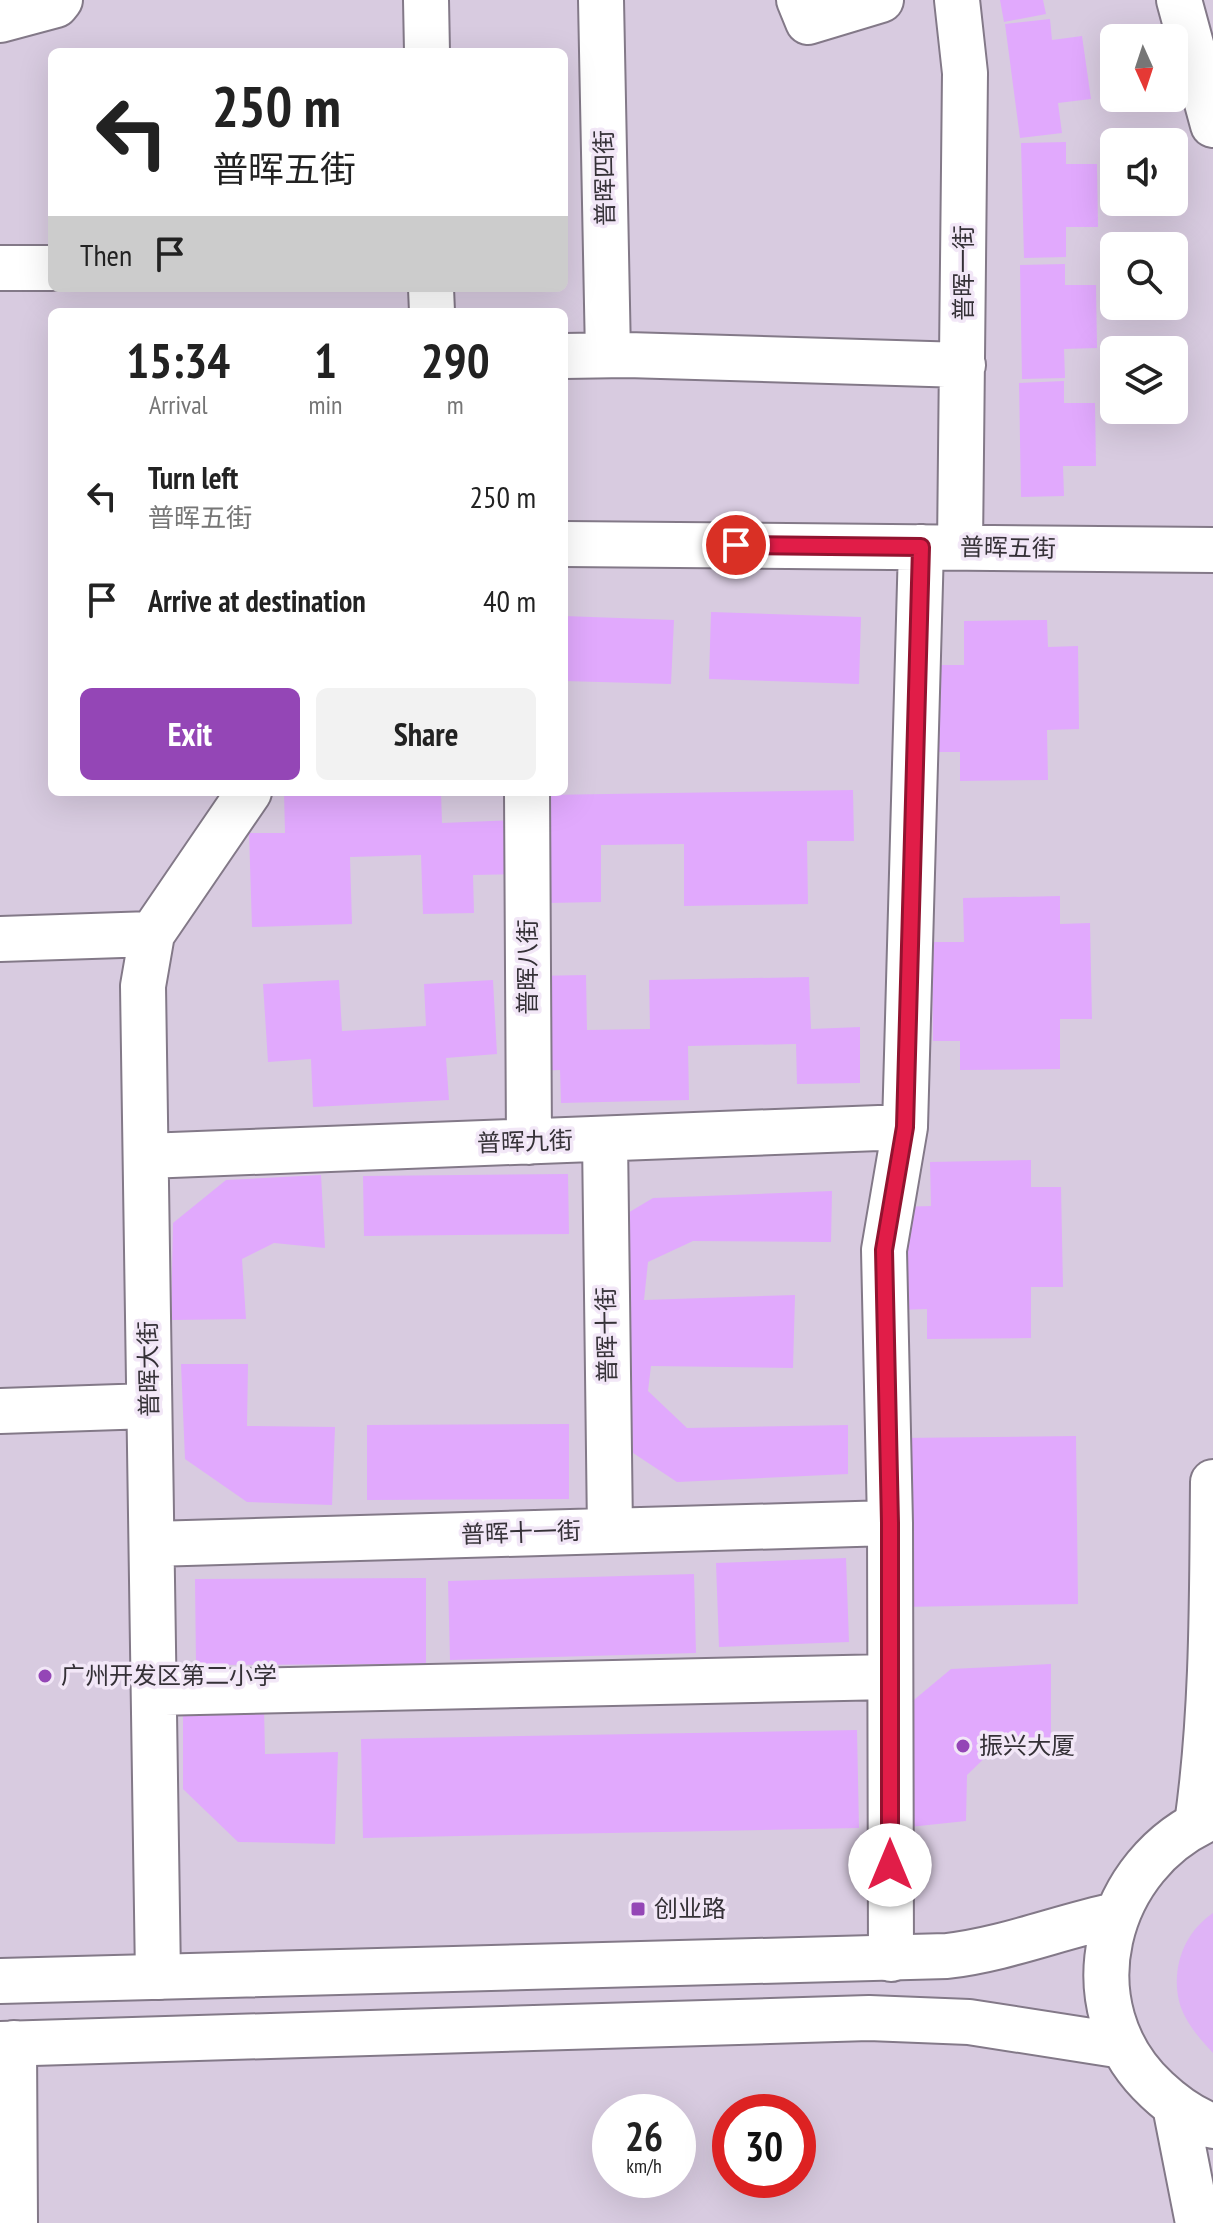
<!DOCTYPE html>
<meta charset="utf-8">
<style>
:root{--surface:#fff;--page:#f2f2f2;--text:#222;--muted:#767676;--accent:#9446b6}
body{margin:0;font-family:"PT Sans Narrow","Noto Sans SC",sans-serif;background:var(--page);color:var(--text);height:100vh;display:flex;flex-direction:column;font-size:30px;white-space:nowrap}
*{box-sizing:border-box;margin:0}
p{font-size:26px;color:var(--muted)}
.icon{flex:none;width:44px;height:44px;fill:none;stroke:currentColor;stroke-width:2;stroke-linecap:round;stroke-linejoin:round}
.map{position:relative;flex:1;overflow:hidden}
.details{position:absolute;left:48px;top:308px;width:520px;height:488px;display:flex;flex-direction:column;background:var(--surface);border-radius:12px;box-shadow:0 8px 32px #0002}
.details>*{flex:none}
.guide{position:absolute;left:48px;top:48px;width:520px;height:244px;border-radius:12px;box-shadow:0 8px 32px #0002;background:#fff;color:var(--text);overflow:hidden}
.needle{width:52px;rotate:177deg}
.buttons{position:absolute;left:1100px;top:24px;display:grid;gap:16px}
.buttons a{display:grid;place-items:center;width:88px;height:88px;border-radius:12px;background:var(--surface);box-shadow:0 8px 32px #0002;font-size:40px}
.speed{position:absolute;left:592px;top:2094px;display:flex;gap:16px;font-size:40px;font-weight:700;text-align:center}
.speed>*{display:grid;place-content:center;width:104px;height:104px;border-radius:50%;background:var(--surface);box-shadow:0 8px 32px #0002;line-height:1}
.speed small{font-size:20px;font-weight:400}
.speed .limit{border:12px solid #d22;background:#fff;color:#111}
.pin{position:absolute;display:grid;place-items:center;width:68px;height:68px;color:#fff;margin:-34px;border:4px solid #fff;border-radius:50%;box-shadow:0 2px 8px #0007}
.me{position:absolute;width:88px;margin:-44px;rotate:0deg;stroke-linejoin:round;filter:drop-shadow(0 0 6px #0008)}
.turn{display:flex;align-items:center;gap:28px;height:168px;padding:0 32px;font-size:36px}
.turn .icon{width:104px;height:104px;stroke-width:2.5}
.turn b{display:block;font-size:56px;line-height:68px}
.then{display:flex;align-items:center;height:76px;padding:0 32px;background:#0003;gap:16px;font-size:30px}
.eta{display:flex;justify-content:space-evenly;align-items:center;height:136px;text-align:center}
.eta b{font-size:48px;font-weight:600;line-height:56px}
.button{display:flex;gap:16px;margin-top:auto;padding:16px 32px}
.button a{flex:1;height:92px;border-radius:12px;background:var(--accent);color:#fff;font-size:32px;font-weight:600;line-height:92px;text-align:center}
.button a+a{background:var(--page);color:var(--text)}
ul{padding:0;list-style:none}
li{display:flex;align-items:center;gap:24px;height:104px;padding:0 32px}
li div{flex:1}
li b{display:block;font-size:30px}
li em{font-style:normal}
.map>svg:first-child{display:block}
.built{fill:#d8cbe0;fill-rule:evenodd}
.green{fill:#dfb3f6}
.building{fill:#e1a9fd}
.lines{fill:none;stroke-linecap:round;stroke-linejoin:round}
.minor-casing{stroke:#837988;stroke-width:48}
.major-casing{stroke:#837988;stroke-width:48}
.minor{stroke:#fff;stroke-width:44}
.major{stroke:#fff;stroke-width:44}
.route-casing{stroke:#92132f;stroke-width:20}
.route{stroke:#e11d48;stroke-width:14}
.poi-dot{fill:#9446b6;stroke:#f2e7f7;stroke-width:3}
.labels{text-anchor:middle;stroke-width:7;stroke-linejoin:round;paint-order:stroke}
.street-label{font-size:24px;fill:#353137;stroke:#f2e7f7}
.poi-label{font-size:24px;fill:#353137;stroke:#f2e7f7;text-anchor:start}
</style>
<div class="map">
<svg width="1213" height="2223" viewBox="0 0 1213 2223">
<rect width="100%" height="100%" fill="#e4daea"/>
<!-- built -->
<path class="built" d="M0,0H1213V2223H0ZM1114,38H1174V98H1114ZM52,52H564V288H52ZM1114,142H1174V202H1114ZM1114,246H1174V306H1114ZM52,312H564V792H52ZM1114,350H1174V410H1114ZM610,2112H678V2180H610ZM730,2112H798V2180H730Z"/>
<!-- green -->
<path class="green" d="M1213,1913V2053C1199,2038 1184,2021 1179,2001C1171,1966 1185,1932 1213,1913Z"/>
<!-- building -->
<path class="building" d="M1000,0H1043L1046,14L1004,22Z
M1050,19L1052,40L1082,36L1091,99L1058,103L1062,133L1020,138L1005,24Z
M1066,142V164H1097L1098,227H1066V257L1024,258L1021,143Z
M1065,264V285H1096L1097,348L1064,349L1065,378L1022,379L1020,265Z
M1064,381V403H1095L1096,466H1063L1064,496L1021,497L1019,383Z
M711,612L861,617L859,684L709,679Z
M564,616L674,620L671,684L564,681Z
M1047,620L1048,647L1078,646L1079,729L1047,730L1048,780L960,781V752H933L932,665H964V621Z
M853,790L854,841H807L808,904L684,906V844L601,845V902L547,903L545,795Z
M284,792H441L442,823L517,820L519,874L473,875L474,913L423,914L421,855L350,857L352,924L252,927L249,833H285Z
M1060,896V924L1090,923L1092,1019H1060V1069L960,1070V1041H933L932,942H964L963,898Z
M586,975L587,1030L650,1029L649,980L809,977L811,1029L860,1027V1083L797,1084L796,1044L688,1046L689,1100L561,1103L560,1070L535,1071L533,976Z
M339,980L342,1031L426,1026L424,984L493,980L497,1054L446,1058L449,1100L313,1107L311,1059L268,1062L263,984Z
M1031,1160V1187H1061L1063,1287H1031V1338L927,1339V1309L900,1310L898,1207L931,1206L930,1162Z
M568,1174L569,1234L364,1236L363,1176Z
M321,1175L325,1248L274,1243L242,1259L246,1319L171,1320L173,1223L226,1180Z
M832,1191L831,1242L693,1241L648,1262L644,1300L795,1295L793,1368L651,1366L648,1391L687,1428L848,1425V1474L677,1482L621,1445L616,1220L653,1198Z
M181,1364H248L247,1426L335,1427L332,1505L247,1502L185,1459Z
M569,1424V1499L367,1500V1425Z
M1076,1436L1078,1604L901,1607L899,1438Z
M846,1558L849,1642L719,1647L716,1563Z
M694,1574L696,1653L450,1660L448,1581Z
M426,1578V1664L196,1665L195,1579Z
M1051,1664V1745L997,1746L967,1775L966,1821L900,1828L903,1709L951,1669Z
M264,1708L265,1754L338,1752L335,1844L238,1842L183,1789V1711Z
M857,1730L859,1828L363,1838L361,1739Z"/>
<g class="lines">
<!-- minor casing -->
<g class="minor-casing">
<path id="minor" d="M426,0L427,52
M601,0L608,355
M799,0L808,22L881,0
M957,0L965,73L960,547
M1179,0L1213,125
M0,20L56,5L60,0
M0,268H52
M431,288L432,312
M564,356L627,355L963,365
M564,544L1213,550
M527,792L529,1142
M0,939L152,934
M605,1139L610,1531
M146,1156L905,1127
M0,1411L149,1406
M152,1544L890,1523
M154,1693L890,1677
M1197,1824C1213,1712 1212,1596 1213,1482
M891,1959L890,1523L884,1250L905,1127L921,547
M158,1977L143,986L152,934L249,792
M14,2043L15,2223"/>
</g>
<!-- major casing -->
<g class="major-casing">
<path id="major" d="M1213,1817C1104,1862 1067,2007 1157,2090C1173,2105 1192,2119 1213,2126
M0,1981L947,1956C1006,1949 1059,1927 1116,1915
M0,2044L869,2018L969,2022L1123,2046
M1175,2106L1198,2223"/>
</g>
<!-- minor -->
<use href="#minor" class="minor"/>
<!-- major -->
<use href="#major" class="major"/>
</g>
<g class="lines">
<!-- route casing -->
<g class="route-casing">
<path id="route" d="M736,545L921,547L905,1127L884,1250L890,1523V1865"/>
</g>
<!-- route -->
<use href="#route" class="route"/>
</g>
<!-- markers -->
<g class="poi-dot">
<circle cx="45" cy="1676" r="8"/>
<circle cx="963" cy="1746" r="8"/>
<rect x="630" y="1901" width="16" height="16" rx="4"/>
</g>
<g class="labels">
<!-- street labels -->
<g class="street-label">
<text transform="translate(605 178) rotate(-91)" y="8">普晖四街</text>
<text transform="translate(964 273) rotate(-90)" y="8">普晖一街</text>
<text transform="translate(1008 548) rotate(1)" y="8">普晖五街</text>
<text transform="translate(528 967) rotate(-90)" y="8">普晖八街</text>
<text transform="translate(525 1142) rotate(-2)" y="8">普晖九街</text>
<text transform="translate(607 1335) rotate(-91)" y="8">普晖十街</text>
<text transform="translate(149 1369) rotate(-91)" y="8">普晖大街</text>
<text transform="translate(521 1533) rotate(-2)" y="8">普晖十一街</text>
</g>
<!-- poi labels -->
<g class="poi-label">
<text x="61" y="1684">广州开发区第二小学</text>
<text x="979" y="1754">振兴大厦</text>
<text x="654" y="1917">创业路</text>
</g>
</g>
</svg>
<div class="buttons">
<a><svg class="needle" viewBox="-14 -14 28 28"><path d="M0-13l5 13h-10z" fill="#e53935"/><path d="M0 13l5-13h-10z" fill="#767676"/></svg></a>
<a><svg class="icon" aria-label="sound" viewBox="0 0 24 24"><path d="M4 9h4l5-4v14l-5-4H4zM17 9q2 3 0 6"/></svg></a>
<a><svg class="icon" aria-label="search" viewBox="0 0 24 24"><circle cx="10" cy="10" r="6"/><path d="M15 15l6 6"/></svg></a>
<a><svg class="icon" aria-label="layers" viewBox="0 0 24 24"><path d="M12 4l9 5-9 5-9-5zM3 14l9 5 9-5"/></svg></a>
</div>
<div class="speed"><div>26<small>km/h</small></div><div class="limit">30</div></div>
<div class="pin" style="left:736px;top:545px;background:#d93025"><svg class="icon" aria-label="arrive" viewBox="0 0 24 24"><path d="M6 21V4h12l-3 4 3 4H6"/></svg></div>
<svg class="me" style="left:890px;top:1865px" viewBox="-20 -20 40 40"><circle r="19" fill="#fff"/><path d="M0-13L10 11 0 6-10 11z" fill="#e11d48"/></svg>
<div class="guide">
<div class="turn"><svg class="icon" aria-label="left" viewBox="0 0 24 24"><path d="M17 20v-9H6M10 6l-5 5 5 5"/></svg><div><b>250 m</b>普晖五街</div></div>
<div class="then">Then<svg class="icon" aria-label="arrive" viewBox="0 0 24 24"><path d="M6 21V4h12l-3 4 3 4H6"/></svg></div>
</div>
<section class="details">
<div class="eta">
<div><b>15:34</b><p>Arrival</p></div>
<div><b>1</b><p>min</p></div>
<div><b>290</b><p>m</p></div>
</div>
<ul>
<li><svg class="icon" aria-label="left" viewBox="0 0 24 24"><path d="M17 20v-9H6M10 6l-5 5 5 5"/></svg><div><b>Turn left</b><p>普晖五街</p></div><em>250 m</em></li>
<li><svg class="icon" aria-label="arrive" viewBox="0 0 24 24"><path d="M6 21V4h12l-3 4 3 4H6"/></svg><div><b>Arrive at destination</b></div><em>40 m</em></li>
</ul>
<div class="button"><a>Exit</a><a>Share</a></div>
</section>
</div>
